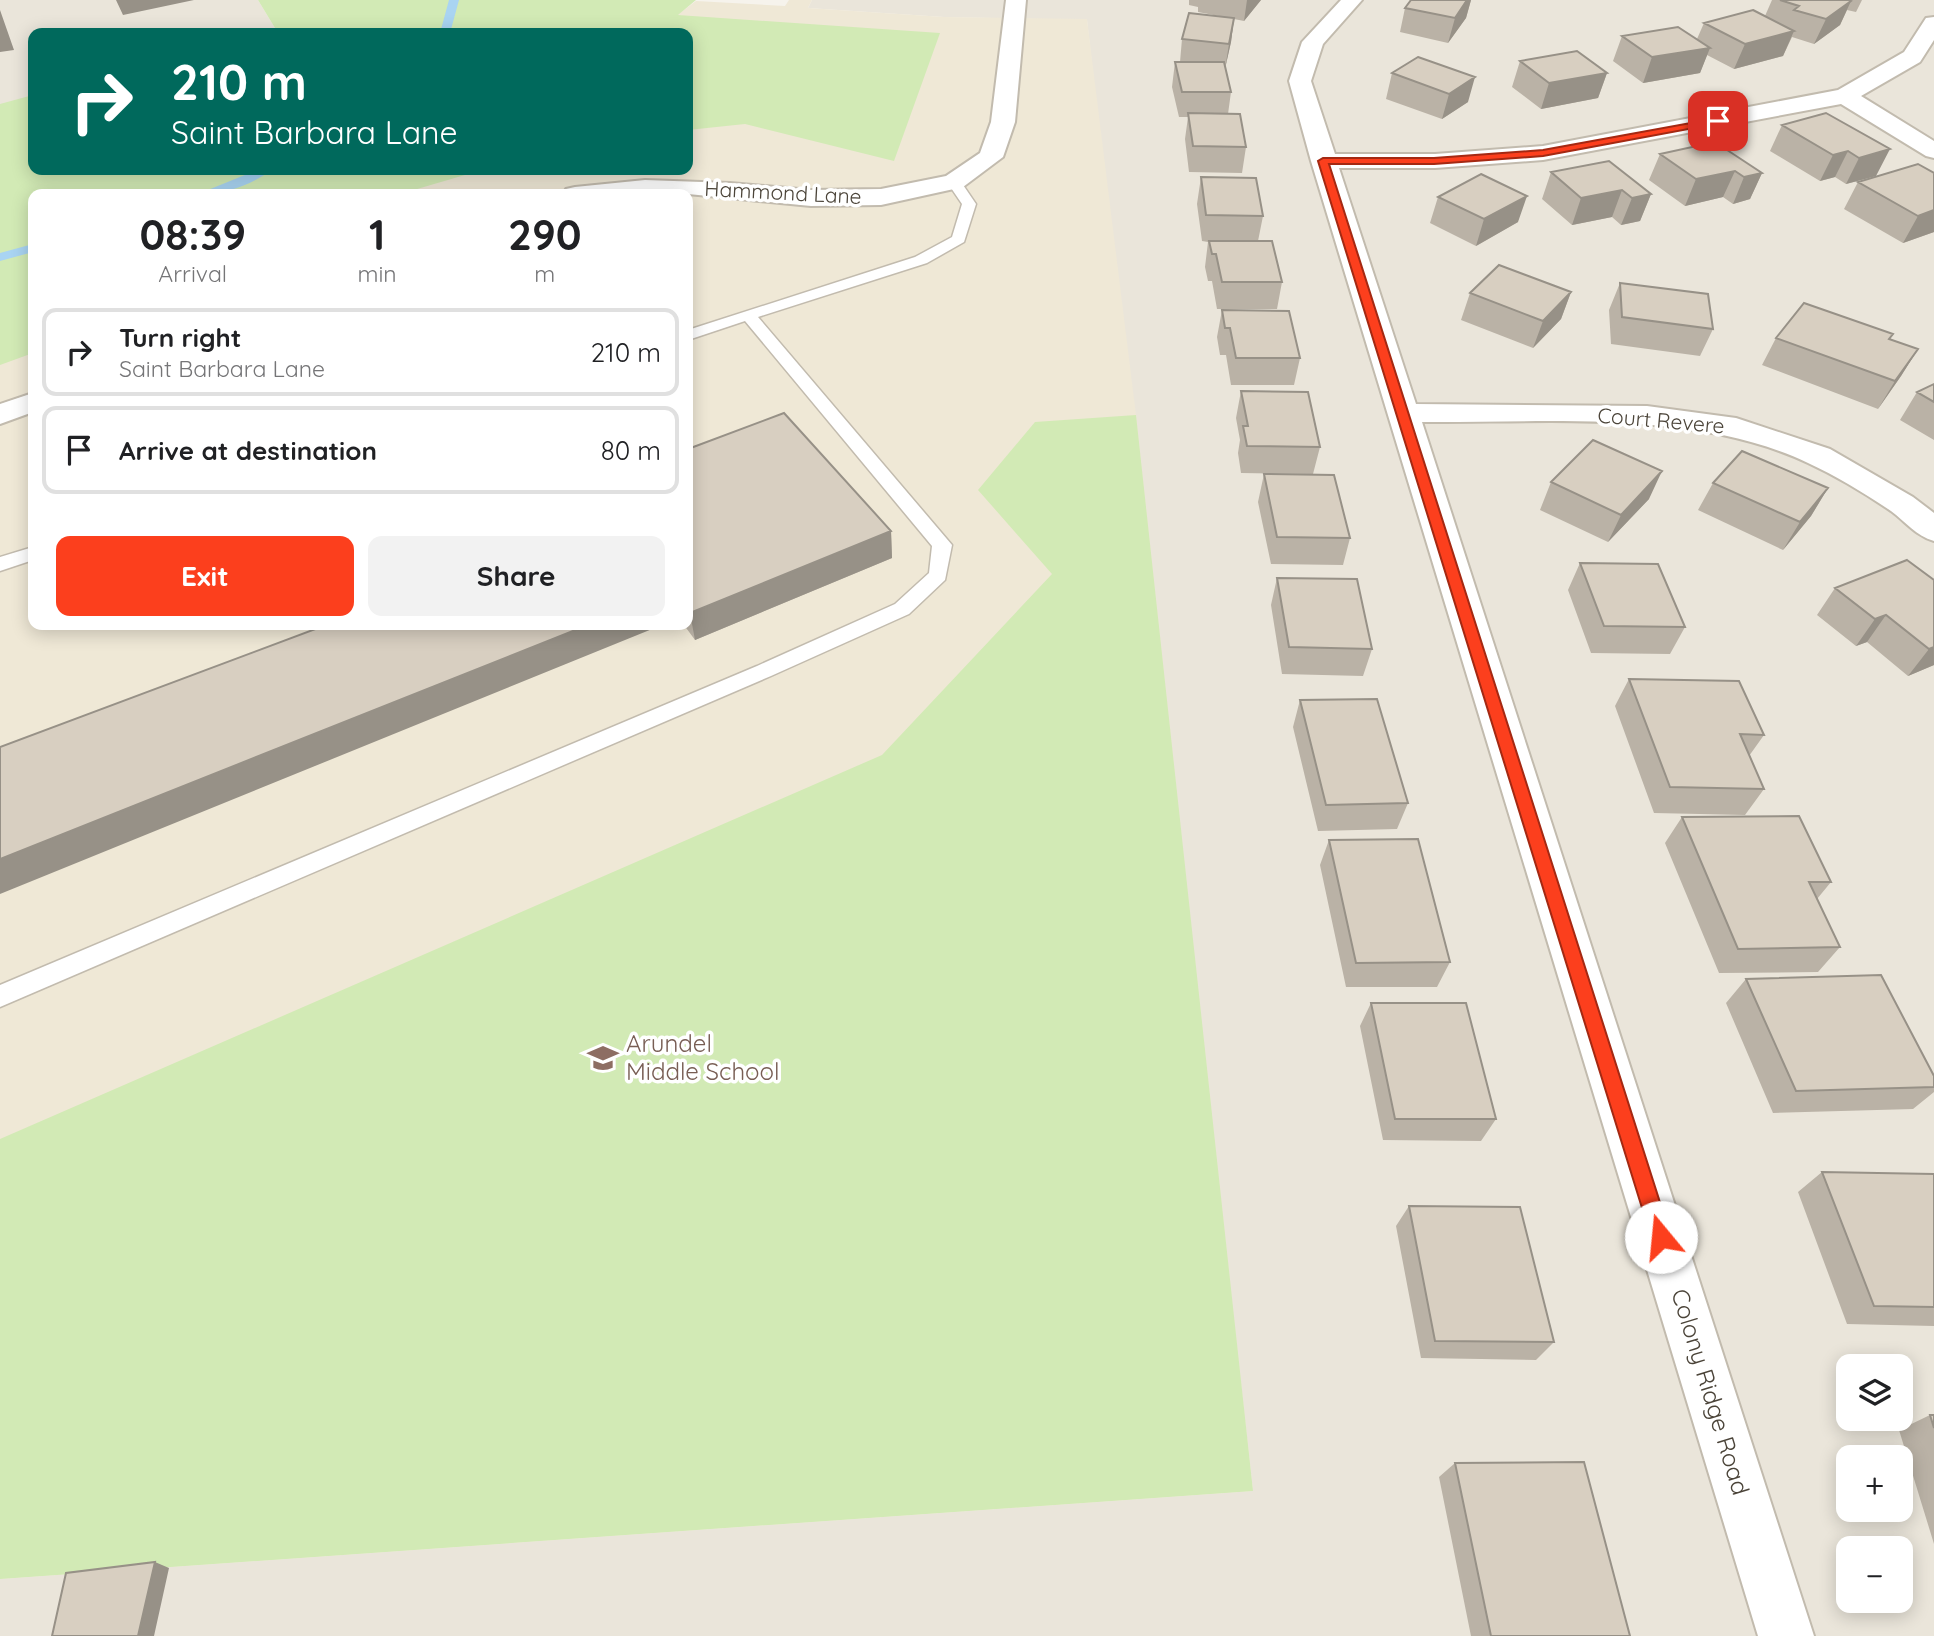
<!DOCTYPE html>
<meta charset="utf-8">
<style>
:root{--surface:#fff;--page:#f2f2f2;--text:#202124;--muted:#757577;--line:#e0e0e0;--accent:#fc3f1d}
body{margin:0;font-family:Quicksand,sans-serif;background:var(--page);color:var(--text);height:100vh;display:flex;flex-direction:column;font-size:26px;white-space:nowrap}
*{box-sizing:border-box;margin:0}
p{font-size:23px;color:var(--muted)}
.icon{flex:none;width:38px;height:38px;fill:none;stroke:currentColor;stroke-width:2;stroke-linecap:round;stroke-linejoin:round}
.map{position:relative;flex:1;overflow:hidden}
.side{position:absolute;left:28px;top:189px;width:665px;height:441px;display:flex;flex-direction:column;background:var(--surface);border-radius:14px;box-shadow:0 4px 18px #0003}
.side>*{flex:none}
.guide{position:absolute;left:28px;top:28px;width:665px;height:147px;border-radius:14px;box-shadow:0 4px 18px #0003;background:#00695c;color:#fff;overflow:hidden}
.fabs{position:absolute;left:1836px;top:1354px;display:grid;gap:14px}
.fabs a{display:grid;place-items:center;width:77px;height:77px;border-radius:14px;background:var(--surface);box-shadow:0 4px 18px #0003;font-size:35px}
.pin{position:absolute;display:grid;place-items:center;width:60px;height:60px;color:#fff;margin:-30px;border-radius:14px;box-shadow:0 4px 10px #0006}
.me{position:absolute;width:77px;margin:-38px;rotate:343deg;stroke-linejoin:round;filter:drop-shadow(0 0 5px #0008)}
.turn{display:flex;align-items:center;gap:24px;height:147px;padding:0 28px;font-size:32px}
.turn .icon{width:91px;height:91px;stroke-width:2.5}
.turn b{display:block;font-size:49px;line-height:60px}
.eta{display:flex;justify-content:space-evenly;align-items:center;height:119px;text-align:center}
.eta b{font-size:42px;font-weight:800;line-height:49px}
.action{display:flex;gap:14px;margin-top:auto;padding:14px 28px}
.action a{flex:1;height:80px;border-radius:14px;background:var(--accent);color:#fff;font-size:28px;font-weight:800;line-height:80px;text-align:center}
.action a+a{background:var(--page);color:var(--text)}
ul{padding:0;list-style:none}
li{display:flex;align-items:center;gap:21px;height:88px;margin:0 14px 10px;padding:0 14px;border:4px solid var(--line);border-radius:14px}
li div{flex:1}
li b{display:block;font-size:26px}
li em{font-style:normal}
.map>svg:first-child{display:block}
.residential{fill:#eae5da;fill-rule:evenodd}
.education{fill:#efe8d6}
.green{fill:#d2eab5}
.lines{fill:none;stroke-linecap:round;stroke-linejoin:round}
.stream{fill:#a9d4f2;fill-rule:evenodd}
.service-casing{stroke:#c2bbae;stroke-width:3}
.minor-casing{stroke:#c2bbae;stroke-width:4}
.service{fill:#fff;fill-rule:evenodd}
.minor{fill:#fff;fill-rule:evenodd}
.wall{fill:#bab2a6}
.shaded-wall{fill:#979187}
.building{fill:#d8cfc1;stroke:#979187;stroke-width:2}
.route{fill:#fc3f1d;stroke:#a42913;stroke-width:2}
.labels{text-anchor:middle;stroke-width:7;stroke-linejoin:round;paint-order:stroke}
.far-street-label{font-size:21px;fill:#4b4439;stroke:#fff}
.education-label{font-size:24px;fill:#785e54;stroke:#fff;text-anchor:start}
.street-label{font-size:24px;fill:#4b4439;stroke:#fff}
</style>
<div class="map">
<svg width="1934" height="1636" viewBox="0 0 1934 1636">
<rect width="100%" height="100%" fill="#f6f3ec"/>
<!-- residential -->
<path class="residential" d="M0,0H258L278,33H33V111L0,118Z
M812,0H1934V1636H0V1579L1253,1491L1087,20L944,17L808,8ZM1848,1367H1900V1419H1848ZM1848,1458H1900V1510H1848ZM1848,1549H1900V1601H1848Z"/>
<!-- education -->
<path class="education" d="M789,0H812L808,8L944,17L1087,19L1136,415L1253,1491L0,1579V257L33,248V625H688V194H204L265,170H688V33H653L696,1L785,6Z"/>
<!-- green -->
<path class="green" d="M258,0H696L678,15L940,33L894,161L745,124L688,130V33H278Z
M33,95V170H482L400,194H33V353L0,365V104Z
M1136,415L1253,1491L0,1579V1139L882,755L1052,574L978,490L1035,422Z"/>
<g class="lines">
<!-- stream -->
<path class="stream" d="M449,0H459L450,33H440Z
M257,170H271C252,185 222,195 198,194Z
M33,244V252L0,261V253Z"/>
<!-- service casing -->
<g class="service-casing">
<path id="service" d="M954,178L959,179L976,204L964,242L927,263L758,317L952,545L945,580L909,614L771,676L0,1007V985L757,666L895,604L929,573L932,546L745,321L688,340V330L915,257L952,237L962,204L947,182Z
M33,547V560L0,571V557Z"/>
</g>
<!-- minor casing -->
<g class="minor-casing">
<path id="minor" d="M1006,0H1026L1015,122L1003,157L963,187L881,205L811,206L688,194H563L566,189L575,187L645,180L730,183L811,190L881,189L946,176L980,153L991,122Z
M1341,0H1362L1323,44L1311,81L1335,154H1435L1543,146L1838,90L1904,52L1926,18L1934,17V40L1920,62L1861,96L1934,141V158L1926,156L1841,104L1543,160L1435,168H1339L1416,404L1647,406L1736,418L1830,449L1913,497L1934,513V541C1916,536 1906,522 1891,511C1866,494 1836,476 1808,463C1694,409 1545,423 1422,422L1814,1636H1758L1311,161L1289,81L1302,42Z
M33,393V412L0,424V404Z"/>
</g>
<!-- service -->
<use href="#service" class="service"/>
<!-- minor -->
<use href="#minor" class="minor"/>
</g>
<!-- wall -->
<path class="wall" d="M1189,0H1261L1244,21L1234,19L1231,42L1225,68L1231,92L1228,114L1246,147L1242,173L1189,172L1185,139L1188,117H1179L1172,87L1175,62H1180L1182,39L1219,16L1198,12V7L1189,5Z
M1411,0H1471L1466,18L1448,43L1400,32L1405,8Z
M1772,0H1862L1856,12L1847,10L1840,25L1814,44L1792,37L1783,56L1734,69L1707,55L1700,73L1643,83L1613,61L1622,36L1697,39L1704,23L1765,16Z
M1418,57L1468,102L1442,119L1386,99L1392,73Z
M1520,61L1607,73L1598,98L1541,109L1512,87Z
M1826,113L1876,176L1846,184L1835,177L1820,181L1770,151L1782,125Z
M1660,154L1762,173L1750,199L1733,204L1723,197L1685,206L1649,180Z
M1551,172L1651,194L1640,221L1621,225L1612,217L1572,225L1542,199Z
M1934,173V232L1903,243L1844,209L1858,182Z
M1201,177L1263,216L1258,241L1282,282L1277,309H1217L1212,281H1208L1205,267L1208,242L1202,241L1197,204Z
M1438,197L1518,222L1476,246L1430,223Z
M1620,283L1713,329L1700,356L1611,344L1609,310Z
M1571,292L1561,319L1533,348L1461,320L1470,293Z
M1222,310L1300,358L1294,385H1231L1226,355H1220L1217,337Z
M1776,338L1890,339L1918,349L1901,376L1878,409L1762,365Z
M1934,384V440L1900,420L1917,392Z
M1241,391L1320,447L1313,474L1241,473L1238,453L1240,440L1236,418Z
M688,449L891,531L892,558L695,640L684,625H688Z
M1264,474L1350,538L1343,565L1271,564L1258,502Z
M1551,482L1649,499L1608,542L1540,510Z
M1713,483L1828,488L1811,516L1783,550L1698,510Z
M1907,560L1934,665L1908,676L1867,642L1856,646L1817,615L1835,588Z
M1580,563L1685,627L1670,654L1591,653L1568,590Z
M1277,578L1372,649L1363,676L1282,674L1271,605Z
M1629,679L1764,735L1749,756L1764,789L1745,815L1654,813L1615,706Z
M1300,700L1408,803L1397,829L1318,831L1293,727Z
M1682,817L1831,882L1817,899L1840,947L1818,972L1719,973L1665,843Z
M1329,840L1450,962L1437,987H1346L1320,865Z
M1746,979L1934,1076V1092L1913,1109L1773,1113L1726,1003Z
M1371,1003L1496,1119L1481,1141L1383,1140L1360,1026Z
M1822,1172L1934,1174V1326L1847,1324L1798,1192Z
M1409,1206L1554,1342L1536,1360L1421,1358L1396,1226Z
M1930,1415H1934V1544L1899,1430Z
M1455,1463L1630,1636H1471L1439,1477Z"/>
<!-- shaded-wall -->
<path class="shaded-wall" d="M116,0H194L123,15Z
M1247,0H1261L1244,21Z
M1467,0H1471L1466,18L1448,43L1455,18Z
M1851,1L1840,25L1814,44L1826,19Z
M0,10L14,50L0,52Z
M1234,18L1231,42L1225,69L1229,44Z
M1794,31L1783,56L1734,69L1745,44Z
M1710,48L1700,73L1643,83L1652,57Z
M1607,73L1598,98L1541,109L1549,83Z
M1475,77L1468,102L1442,119L1449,94Z
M1890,149L1876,176L1846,184L1859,158Z
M1848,151L1835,177L1820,181L1833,155Z
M1735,171L1723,197L1685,206L1696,179Z
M1762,173L1750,199L1733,204L1744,177Z
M1622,190L1612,217L1572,225L1581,198Z
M1651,194L1640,221L1621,225L1632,198Z
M1527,196L1518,222L1476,246L1484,219Z
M1934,210V232L1903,243L1918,216Z
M1571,292L1561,319L1533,348L1543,321Z
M1918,349L1901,376L1878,409L1895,381Z
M1662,471L1649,499L1608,542L1621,515Z
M1828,488L1811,516L1783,550L1800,522Z
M891,531L892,558L695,640L690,613Z
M1886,615L1867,642L1856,646L1875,619Z
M588,625H662L0,894V859Z
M1934,647V665L1908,676L1929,649Z
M155,1562L169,1568L154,1636H138Z"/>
<!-- building -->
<path class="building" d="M1411,0H1467L1455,18L1405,8Z
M1780,0H1849L1851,1L1826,19L1794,10L1799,6Z
M1753,10L1794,31L1745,44L1704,23Z
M1189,13L1234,18L1229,44L1182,39Z
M1678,27L1710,48L1652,57L1622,36Z
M1577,51L1607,73L1549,83L1520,61Z
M1418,57L1475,77L1449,94L1392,73Z
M1175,62H1224L1231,92H1182Z
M1188,113L1240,114L1246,147L1193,146Z
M1826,113L1890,149L1859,158L1848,151L1833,155L1782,125Z
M1715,142L1762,173L1744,177L1735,171L1696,179L1660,154Z
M1609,161L1651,194L1632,198L1622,190L1581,198L1551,172Z
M1918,164L1934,173V210L1918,216L1858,182Z
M1481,174L1527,196L1484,219L1438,197Z
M1201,177L1256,178L1263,216L1206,215Z
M1209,241H1272L1282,282H1222L1216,254H1212Z
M1499,265L1571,292L1543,321L1470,293Z
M1620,283L1708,294L1713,329L1622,317Z
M1804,303L1893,334L1889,339L1918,349L1895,381L1776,338Z
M1222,310L1289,311L1300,358H1236L1230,328H1225Z
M1934,384V402L1917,392Z
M1241,391L1308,392L1320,447L1247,446L1243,426H1248Z
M784,413L891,531L690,613L688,610V449Z
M1593,440L1662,471L1621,515L1551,482Z
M1742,451L1828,488L1800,522L1713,483Z
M1264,474L1334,475L1350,538L1277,537Z
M1907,560L1934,580V647L1929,649L1886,615L1875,619L1835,588Z
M1580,563L1658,564L1685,627L1604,626Z
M1277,578L1357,579L1372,649L1289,647Z
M326,625H588L0,859V747Z
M1629,679L1739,681L1764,735L1740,734L1764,789L1670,787Z
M1377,699L1408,803L1326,805L1300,700Z
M1799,816L1831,882H1809L1840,947L1738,949L1682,817Z
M1418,839L1450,962L1356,963L1329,840Z
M1881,975L1934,1076V1087L1796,1091L1746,979Z
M1371,1003H1466L1496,1119H1395Z
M1822,1172L1934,1174V1307L1874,1306Z
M1409,1206L1520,1207L1554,1342L1435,1341Z
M1930,1415H1934V1428Z
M1584,1462L1630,1636H1491L1455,1463Z
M155,1562L138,1636H52L66,1573Z"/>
<!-- route -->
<path class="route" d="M1718,118L1721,119V123L1543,156L1434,164H1329L1671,1237L1668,1244L1661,1247L1654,1244L1651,1237L1318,161L1323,158H1434L1543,150Z"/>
<!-- icons -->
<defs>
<g id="school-bare" transform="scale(2.415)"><path d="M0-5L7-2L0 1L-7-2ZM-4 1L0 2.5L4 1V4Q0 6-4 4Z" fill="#8d6e63" stroke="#fff" stroke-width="2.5" paint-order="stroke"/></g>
</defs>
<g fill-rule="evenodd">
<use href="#school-bare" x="603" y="1058"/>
</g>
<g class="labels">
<!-- far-street labels -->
<g class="far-street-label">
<text transform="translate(783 193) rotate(3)" y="7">Hammond Lane</text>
<text transform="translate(1661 421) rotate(5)" y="7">Court Revere</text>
</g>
<!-- education labels -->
<g class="education-label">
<text x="626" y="1052">Arundel<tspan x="626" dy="28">Middle School</tspan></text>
</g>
<!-- street labels -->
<g class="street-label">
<text transform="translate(1710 1392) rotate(73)" y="8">Colony Ridge Road</text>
</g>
</g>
</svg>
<div class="fabs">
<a><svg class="icon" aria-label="layers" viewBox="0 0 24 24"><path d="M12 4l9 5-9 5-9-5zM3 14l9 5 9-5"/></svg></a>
<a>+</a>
<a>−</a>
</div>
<div class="pin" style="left:1718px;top:121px;background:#d93025"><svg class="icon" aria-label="arrive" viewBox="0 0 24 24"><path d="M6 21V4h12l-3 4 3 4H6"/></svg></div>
<svg class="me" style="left:1661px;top:1237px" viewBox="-20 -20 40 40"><circle r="19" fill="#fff"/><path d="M0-13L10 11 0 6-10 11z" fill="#fc3f1d"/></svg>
<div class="guide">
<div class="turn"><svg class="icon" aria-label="right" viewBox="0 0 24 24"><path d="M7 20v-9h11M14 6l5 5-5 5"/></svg><div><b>210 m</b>Saint Barbara Lane</div></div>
</div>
<section class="side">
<div class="eta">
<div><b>08:39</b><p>Arrival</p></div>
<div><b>1</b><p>min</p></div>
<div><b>290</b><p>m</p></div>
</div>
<ul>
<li><svg class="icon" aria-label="right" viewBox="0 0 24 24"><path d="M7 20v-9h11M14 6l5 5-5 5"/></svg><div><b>Turn right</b><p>Saint Barbara Lane</p></div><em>210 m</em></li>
<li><svg class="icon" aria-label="arrive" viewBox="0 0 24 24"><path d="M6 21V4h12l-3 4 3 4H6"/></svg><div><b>Arrive at destination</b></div><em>80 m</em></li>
</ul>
<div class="action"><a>Exit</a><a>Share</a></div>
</section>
</div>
